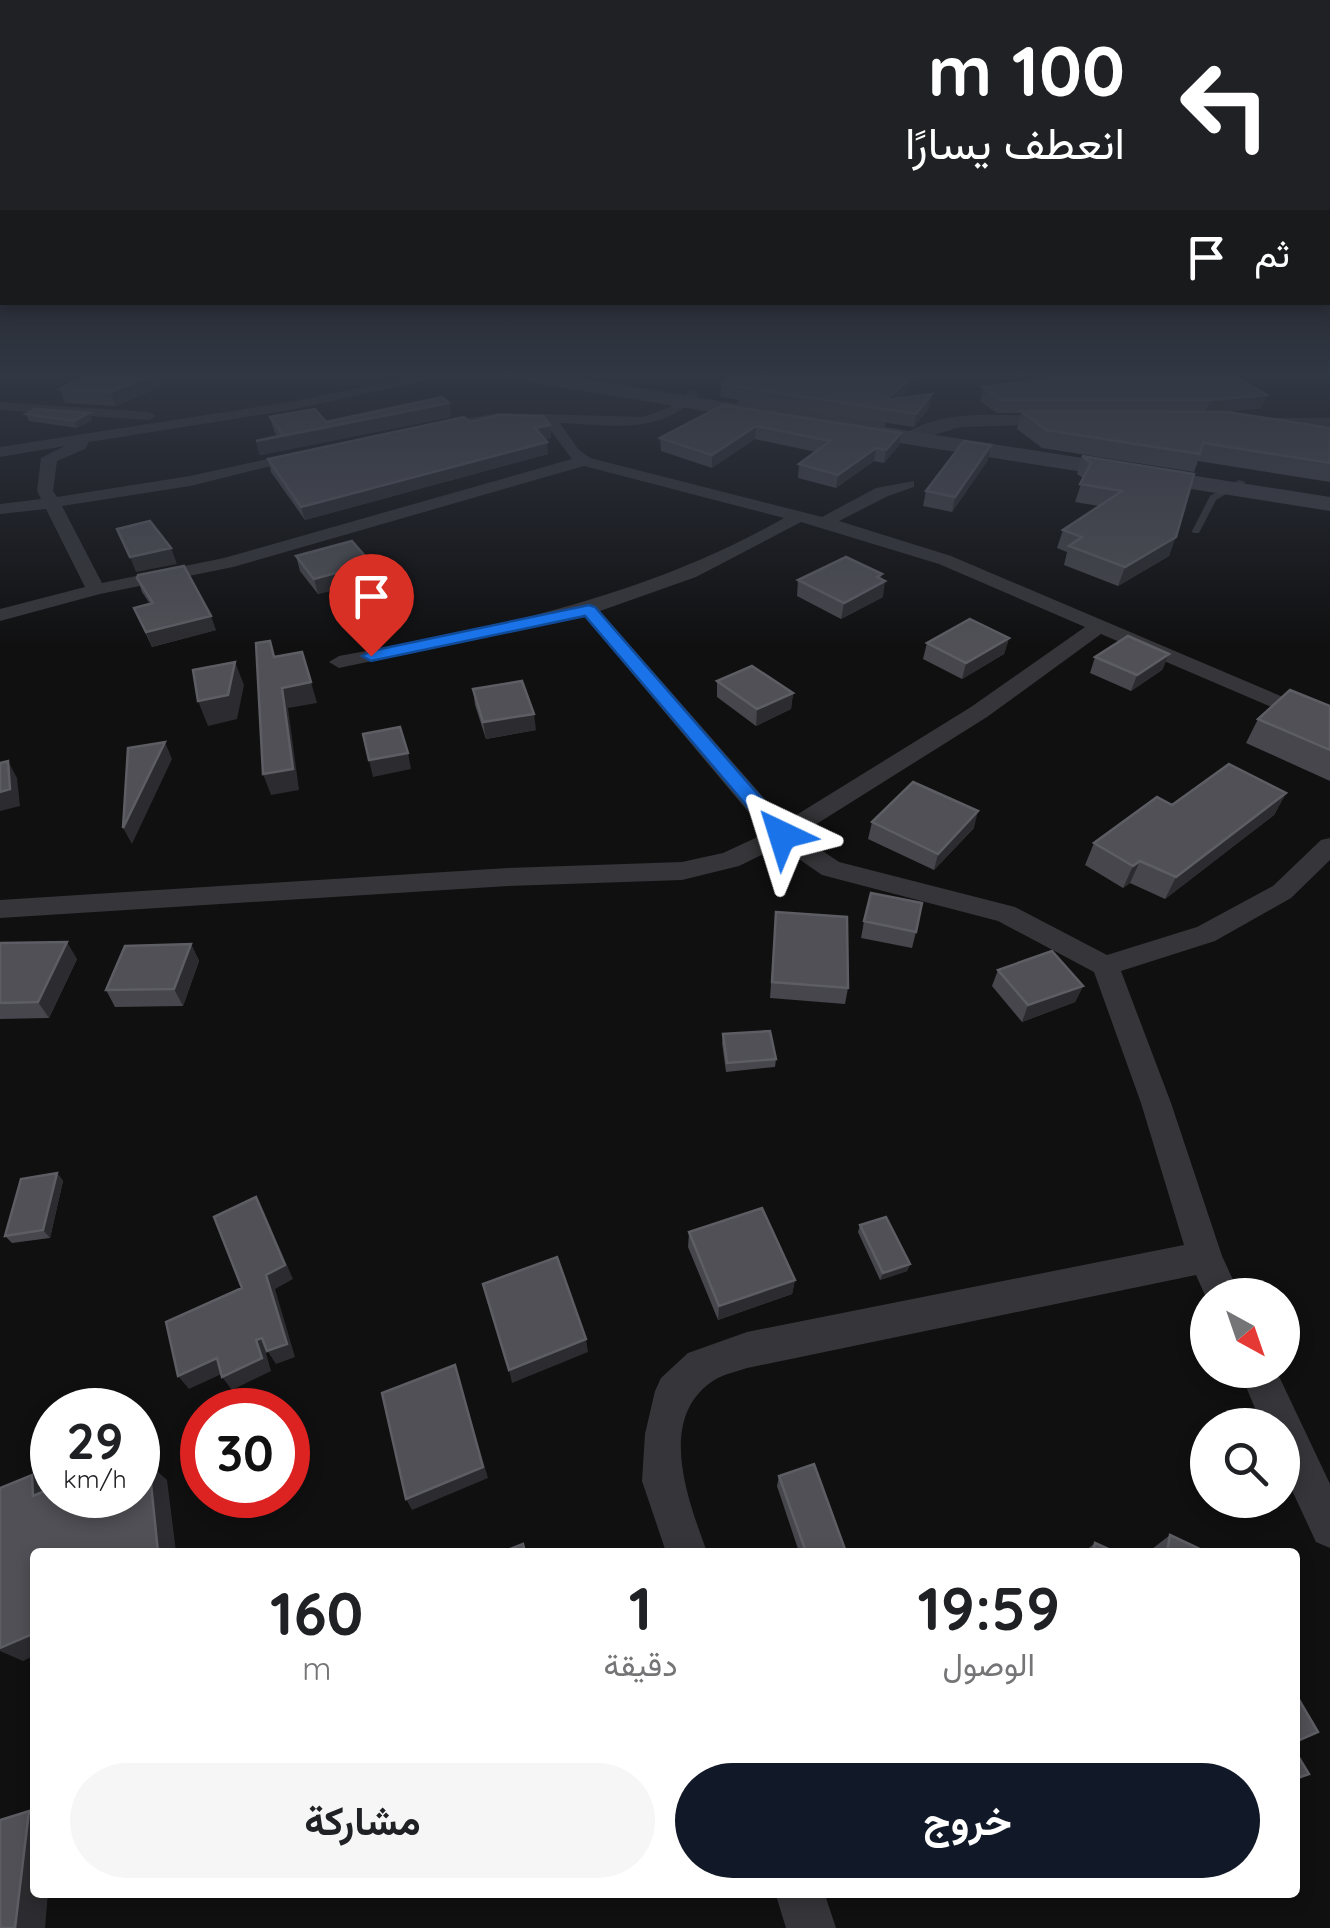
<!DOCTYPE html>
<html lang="ar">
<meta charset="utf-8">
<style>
:root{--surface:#fff;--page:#f6f6f6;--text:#202124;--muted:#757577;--accent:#111827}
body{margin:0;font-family:Quicksand,Vazirmatn,sans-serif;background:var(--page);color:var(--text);direction:rtl;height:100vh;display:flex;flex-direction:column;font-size:38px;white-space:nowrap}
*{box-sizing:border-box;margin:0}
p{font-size:32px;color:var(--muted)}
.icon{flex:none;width:55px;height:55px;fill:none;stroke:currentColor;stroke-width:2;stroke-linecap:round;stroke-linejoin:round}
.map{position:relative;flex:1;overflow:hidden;direction:ltr}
.sheet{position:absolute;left:30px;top:1548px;width:1270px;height:350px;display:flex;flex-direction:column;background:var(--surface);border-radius:10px;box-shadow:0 5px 15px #0003;direction:rtl}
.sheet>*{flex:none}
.banner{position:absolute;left:0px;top:0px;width:1330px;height:305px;box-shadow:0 5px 15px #0003;direction:rtl;background:#202124;color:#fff;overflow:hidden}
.needle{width:65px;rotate:140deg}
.controls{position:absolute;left:1190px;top:1278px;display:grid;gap:20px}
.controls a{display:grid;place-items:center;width:110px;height:110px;border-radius:50%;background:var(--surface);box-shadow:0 5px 15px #0003;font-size:50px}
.speed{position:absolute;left:30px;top:1388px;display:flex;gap:20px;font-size:50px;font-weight:700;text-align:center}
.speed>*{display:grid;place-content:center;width:130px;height:130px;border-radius:50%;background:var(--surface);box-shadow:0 5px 15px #0003;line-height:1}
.speed small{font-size:25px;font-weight:400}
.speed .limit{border:15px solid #d22;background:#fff;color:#111}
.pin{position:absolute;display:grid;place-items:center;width:85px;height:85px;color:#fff;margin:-102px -42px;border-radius:50% 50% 50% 0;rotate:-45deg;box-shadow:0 0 10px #0007}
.pin .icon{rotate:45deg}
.me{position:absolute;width:110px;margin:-55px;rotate:319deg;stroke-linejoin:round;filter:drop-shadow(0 0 8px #0008)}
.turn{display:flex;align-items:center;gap:35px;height:210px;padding:0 40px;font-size:45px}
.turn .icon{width:130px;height:130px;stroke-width:2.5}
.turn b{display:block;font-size:70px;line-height:85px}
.then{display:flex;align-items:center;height:95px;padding:0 40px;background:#0003;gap:20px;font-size:38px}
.eta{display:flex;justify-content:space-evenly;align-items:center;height:170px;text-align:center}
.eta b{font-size:60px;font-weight:700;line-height:70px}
.action{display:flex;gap:20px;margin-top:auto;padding:20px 40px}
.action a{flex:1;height:115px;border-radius:60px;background:var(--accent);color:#fff;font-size:40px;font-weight:700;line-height:115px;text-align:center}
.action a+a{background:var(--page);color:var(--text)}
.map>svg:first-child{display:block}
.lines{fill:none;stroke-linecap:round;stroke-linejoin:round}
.lane{fill:#36363a;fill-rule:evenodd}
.street{fill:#36363a;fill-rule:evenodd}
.secondary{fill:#3f3f45;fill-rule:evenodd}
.wall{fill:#46464c}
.shaded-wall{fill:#2c2c30}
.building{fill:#505056;stroke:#5d5d64;stroke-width:2.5}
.route{fill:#1a73e8;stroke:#114b97;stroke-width:2.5}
</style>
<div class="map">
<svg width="1330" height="1928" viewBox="0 0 1330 1928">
<rect width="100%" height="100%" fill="#101011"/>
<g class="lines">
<!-- lane -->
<path class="lane" d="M1239,480L1246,482L1216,500L1199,533H1193L1192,531L1210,496Z"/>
<!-- street -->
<path class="street" d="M418,376H446L290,410L89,442L85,449L57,461L53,491L57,497L190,476L304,451L312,456L190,486L62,506L102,583L224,558L572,459L545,423L501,421L433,431L426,427L428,424L501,413L643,417L668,408L692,390L699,394C661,436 611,425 560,423L578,449L590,458L822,517L876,488L914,481V487L888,496L839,521L951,556L1330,717V732L1101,634L987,717L799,835L839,862L1015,907L1107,955L1197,927L1273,886L1321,840L1330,838V860L1291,898L1215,941L1121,971L1171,1103L1222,1256L1240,1295H1208V1302L1196,1275L747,1368C735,1372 720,1375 710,1383C657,1422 689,1502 707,1552H666L642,1481L645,1434L655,1391L661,1378L688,1353L747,1332L1184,1245L1141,1103L1094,972L998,921L822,875L780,846L739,866L682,880L508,886L0,918V900L508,868L682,862L723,853L766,833L584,616L339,668L329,662L339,656C495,628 645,597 784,518L584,466L233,567L100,594L0,621V609L85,587L46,509L0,514V504L41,499L37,491L41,458L65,446L0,457V447L290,402ZM801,522L939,564L1085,627L971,707L785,822L600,611L696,577Z
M0,402L149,412L156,416L149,420L0,410Z
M1054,417L1059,418V424L961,427L909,442L901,437C940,406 1008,416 1054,417Z
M1252,418H1330V426L1247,425L1245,422Z
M1239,1370H1276L1330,1484V1548L1316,1542L1282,1469V1425H1262Z
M775,1892H824L836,1928H786Z"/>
<!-- secondary -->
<path class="secondary" d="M519,376H566L737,404L739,398L746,396L877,417L885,418V427L1330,497V511L849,435L841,433L838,428L841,424L781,414L780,421L772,422L529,382Z"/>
</g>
<!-- wall -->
<path class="wall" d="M169,376L159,382L161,387L116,406L65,403L60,389Z
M728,376H925L900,398L930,407L914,427L720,397L721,384Z
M1052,376H1235L1262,408L1224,412L1330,428V482L1198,461L1194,472L1042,448L1017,429L1021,413H997L980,401L983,387L1051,378Z
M723,405L899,445L884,463L874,461L836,488L798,478L799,464L816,452L755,439L712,468L661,451L660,438Z
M89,413L92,420L77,428L29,421L26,414Z
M270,417L326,422L451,417L260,455L256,441L277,436L274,431Z
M470,422L550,425L551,438L545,439L548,454L305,520L271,472L268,459Z
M1082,456L1194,474L1169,556L1118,586L1064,565L1067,552L1057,548L1063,530L1099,506L1075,502L1083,478L1077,474Z
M988,460L952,512L923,506L926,491Z
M296,556L374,579L318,594L300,571Z
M137,578L216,630L152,647L134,608L150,604L142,592Z
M881,579L883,597L841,619L797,596L798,580Z
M1009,638L1004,654L962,679L923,659L927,643Z
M1169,654L1162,670L1131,691L1090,673L1095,657Z
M717,681L793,693L791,709L756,726L717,697Z
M473,689L536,730L486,739L475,705Z
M1330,706V781L1246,743L1258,719Z
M1286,793L1274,815L1165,899L1130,883L1123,888L1085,865L1094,843L1172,805Z
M872,822L974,828L934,870L868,839Z
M776,912L848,988L845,1004L770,998Z
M864,921L916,932L912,948L861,938Z
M0,943L77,959L49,1018L0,1019Z
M191,944L199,961L183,1006L115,1007L106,990Z
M998,970L1083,986L1075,1002L1022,1022L992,986Z
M723,1034L776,1059L775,1067L726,1072L722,1043Z
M57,1173L63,1181L50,1238L12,1243L5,1236Z
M860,1225L910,1264L907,1271L880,1280L858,1232Z
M689,1232L795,1280L792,1294L718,1320L688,1247Z
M779,1476L846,1552H799L777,1486Z
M1170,1535L1206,1552H1151L1152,1549Z
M1095,1543L1115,1552H1084Z"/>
<!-- shaded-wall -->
<path class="shaded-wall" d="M150,376H169L159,382L161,387L116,406L111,392Z
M913,376H925L888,410L885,400Z
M932,394L930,407L914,427L916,414Z
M1267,395L1262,408L1205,414L1210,400Z
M449,403L451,417L260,455L256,441Z
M89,413L92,420L77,428L74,421Z
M550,425L551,438L536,440L535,428Z
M756,426L755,439L712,468V455Z
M901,433L899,445L884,463L886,450Z
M547,442L548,454L305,520L301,507Z
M991,445L988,460L952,512L955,497Z
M876,448L874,461L836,488L838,475Z
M1176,537L1169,556L1118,586L1125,567Z
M171,548L177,564L136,572L130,557Z
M371,563L374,579L318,594L314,579Z
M882,574L880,584L885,581L883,597L841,619L844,603Z
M211,616L216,630L152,647L146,632Z
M1009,638L1004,654L962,679L966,663Z
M1169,654L1162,670L1131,691L1137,675Z
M235,662L244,685L237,719L208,726L198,701Z
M311,682L317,703L288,708L299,790L271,795L263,774L282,688Z
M793,693L791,709L756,726L757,709Z
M534,714L536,730L486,739L483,722Z
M165,742L172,759L132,844L123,828Z
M408,753L411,769L373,777L369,760Z
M8,761L17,778L20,806L0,811V792Z
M1286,793L1274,815L1165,899L1176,877Z
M978,811L974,828L934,870L938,854Z
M1140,861L1130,883L1123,888L1133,866Z
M67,942L77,959L49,1018L38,1002Z
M191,944L199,961L183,1006L174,989Z
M1083,986L1075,1002L1022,1022L1028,1005Z
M57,1173L63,1181L50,1238L43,1230Z
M256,1197L264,1212L293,1279L275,1289L295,1357L276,1364L268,1352L266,1353L271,1371L232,1390L222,1377L256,1340Z
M910,1264L907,1271L880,1280L883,1273Z
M795,1280L792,1294L718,1320L719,1306Z
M586,1339L588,1352L512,1383L509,1370Z
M217,1358L228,1371L189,1389L178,1376Z
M455,1365L488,1478L412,1510L406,1499Z
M149,1464L167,1480L176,1552H158Z
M32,1475L52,1490L33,1496Z
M35,1633V1655L23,1661L0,1651V1648Z
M29,1811L35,1813V1892H48L45,1928H15Z"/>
<!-- building -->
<path class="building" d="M86,376H150L111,392L60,389Z
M728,376H913L885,400L932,394L916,414L721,384Z
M1067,376H1235L1267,395L1210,400H1000L983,387Z
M442,397L449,403L256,441L283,435L270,417L315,409L326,422Z
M723,405L901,433L886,450L876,448L838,475L799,464L830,441L756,426L712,455L660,438Z
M35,409L89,413L74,421L26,414Z
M1021,411L1228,412L1330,428V463L1203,443L1200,454L1046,430Z
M498,415L543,416L550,425L535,428L547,442L301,507L268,459L464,417L470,422Z
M964,441L991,445L955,497L926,491Z
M1082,456L1194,474L1176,537L1125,567L1069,546L1082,537L1063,530L1122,491L1080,484L1091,463Z
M150,521L171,548L130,557L117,529Z
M352,541L371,563L314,579L296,556Z
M846,557L882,574L877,577L885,581L844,603L798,580Z
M184,566L211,616L146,632L134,608L153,603L137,578L138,575Z
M970,619L1009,638L966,663L927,643Z
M1128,636L1169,654L1137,675L1095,657Z
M270,641L274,657L302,652L311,682L282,688L293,769L263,774L256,643Z
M235,662L228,695L198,701L193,670Z
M752,666L793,693L757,709L717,681Z
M522,681L534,714L483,722L473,689Z
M1290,690L1330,706V750L1258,719Z
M400,727L408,753L369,760L363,734Z
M165,742L123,828L128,748Z
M8,761L10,789L0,792V763Z
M1229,764L1286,793L1176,877L1140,861L1133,866L1094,843L1157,797L1172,805Z
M913,782L978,811L938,854L872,822Z
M871,893L922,903L916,932L864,921Z
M776,912L847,917L848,988L772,982Z
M67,942L38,1002L0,1003V943Z
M191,944L174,989L106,990L125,946Z
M1052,951L1083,986L1028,1005L998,970Z
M770,1031L776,1059L727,1063L723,1034Z
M57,1173L43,1230L5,1236L21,1179Z
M256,1197L285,1265L266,1275L287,1344L267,1351L262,1338L256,1340L262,1358L222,1377L217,1358L178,1376L166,1322L242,1288L214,1217Z
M762,1208L795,1280L719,1306L689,1232Z
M886,1217L910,1264L883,1273L860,1225Z
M557,1257L586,1339L509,1370L483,1284Z
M455,1365L483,1467L406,1499L382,1393Z
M149,1464L158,1552H35V1633L0,1648V1488L32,1475L33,1496L52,1488V1495H59L60,1500L72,1495H138V1469Z
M814,1464L846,1552H806L779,1476Z
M1170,1535L1206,1552H1167Z
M1095,1543L1115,1552H1093Z
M523,1544L525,1552H502Z
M1295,1693L1318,1732L1295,1742Z
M1295,1751L1309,1774L1295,1779Z
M29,1811L15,1928H0V1820Z"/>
<!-- sky -->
<linearGradient id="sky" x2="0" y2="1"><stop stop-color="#090909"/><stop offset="0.58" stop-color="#313743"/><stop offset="1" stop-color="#313743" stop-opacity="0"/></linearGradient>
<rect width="1330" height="646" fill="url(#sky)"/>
<!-- route -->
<path class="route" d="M589,605L595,607L789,830V839H775L585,616L371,661L362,656L371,651Z"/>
</svg>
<div class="controls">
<a><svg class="needle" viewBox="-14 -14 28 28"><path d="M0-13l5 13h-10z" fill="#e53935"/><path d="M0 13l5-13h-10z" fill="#757577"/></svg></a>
<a><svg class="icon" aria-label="search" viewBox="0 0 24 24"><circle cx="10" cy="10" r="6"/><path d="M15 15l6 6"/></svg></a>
</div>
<div class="speed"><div>29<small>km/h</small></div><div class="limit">30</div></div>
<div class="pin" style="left:371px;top:656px;background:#d93025"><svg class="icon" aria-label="arrive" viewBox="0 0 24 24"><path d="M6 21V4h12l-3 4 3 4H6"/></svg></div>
<svg class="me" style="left:782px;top:835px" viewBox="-20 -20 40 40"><path d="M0-17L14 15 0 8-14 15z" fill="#1a73e8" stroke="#fff" stroke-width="4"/></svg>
<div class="banner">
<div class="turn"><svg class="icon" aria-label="left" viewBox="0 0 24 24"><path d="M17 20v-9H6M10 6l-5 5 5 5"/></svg><div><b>100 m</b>انعطف يسارًا</div></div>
<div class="then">ثم<svg class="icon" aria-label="arrive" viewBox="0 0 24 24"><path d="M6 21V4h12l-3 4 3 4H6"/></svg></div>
</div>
<section class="sheet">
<div class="eta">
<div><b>19:59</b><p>الوصول</p></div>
<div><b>1</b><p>دقيقة</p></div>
<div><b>160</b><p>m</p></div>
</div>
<div class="action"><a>خروج</a><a>مشاركة</a></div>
</section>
</div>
